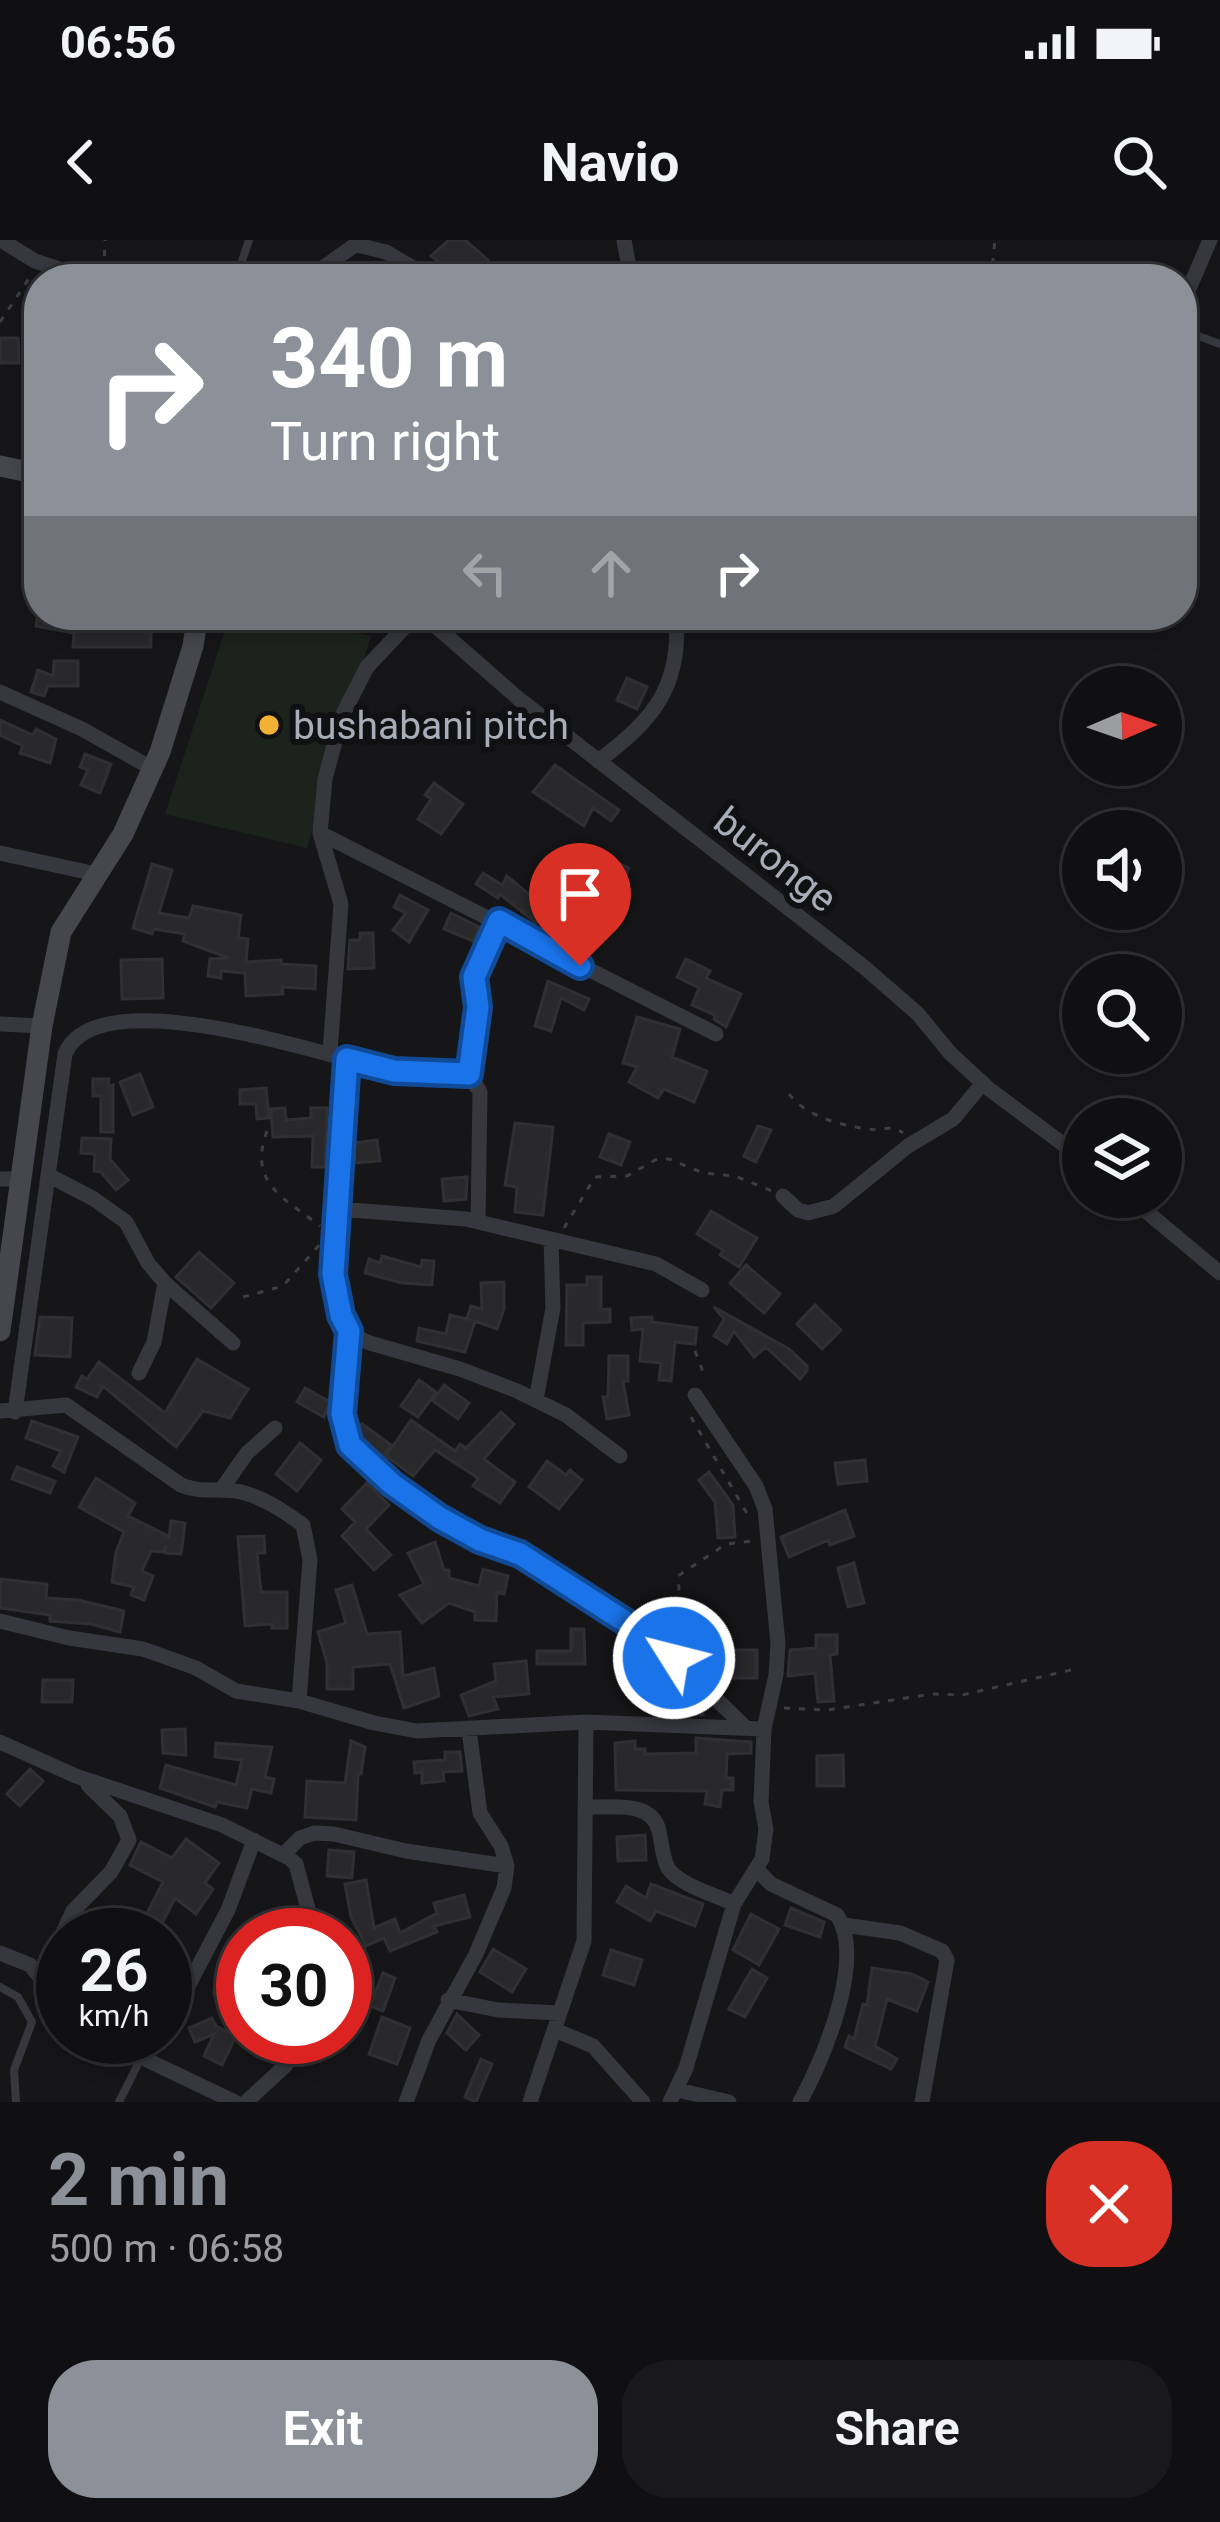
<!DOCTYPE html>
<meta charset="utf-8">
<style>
:root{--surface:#101012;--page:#19191b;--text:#f1f3f6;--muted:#9c9d9f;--line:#303032;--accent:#8c9099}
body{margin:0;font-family:Roboto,sans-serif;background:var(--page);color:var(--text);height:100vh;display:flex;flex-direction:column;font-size:45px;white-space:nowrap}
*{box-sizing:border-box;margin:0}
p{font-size:39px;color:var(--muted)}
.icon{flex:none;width:66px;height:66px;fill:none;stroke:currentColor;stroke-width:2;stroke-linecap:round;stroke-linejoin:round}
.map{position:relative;height:1862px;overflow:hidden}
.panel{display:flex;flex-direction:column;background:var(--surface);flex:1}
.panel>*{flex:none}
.banner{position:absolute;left:24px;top:24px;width:1173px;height:366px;border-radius:48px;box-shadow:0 6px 18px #0003,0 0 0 3px var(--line);background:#8c9099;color:#fff;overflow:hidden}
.needle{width:78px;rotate:88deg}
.buttons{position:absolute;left:1062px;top:426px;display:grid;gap:24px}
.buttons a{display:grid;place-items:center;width:120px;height:120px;border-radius:50%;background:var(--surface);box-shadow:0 6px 18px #0003,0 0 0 3px var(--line);font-size:60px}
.speed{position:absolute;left:36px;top:1668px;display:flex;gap:24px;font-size:60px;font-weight:700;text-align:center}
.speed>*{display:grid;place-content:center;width:156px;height:156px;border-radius:50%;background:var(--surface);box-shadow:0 6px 18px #0003,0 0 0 3px var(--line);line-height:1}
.speed small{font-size:30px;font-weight:400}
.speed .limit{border:18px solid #d22;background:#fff;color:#111}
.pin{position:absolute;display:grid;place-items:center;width:102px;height:102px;color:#fff;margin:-123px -51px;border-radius:50% 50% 50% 0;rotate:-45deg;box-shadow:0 0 12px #0007}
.pin .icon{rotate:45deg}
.me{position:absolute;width:132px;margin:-66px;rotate:306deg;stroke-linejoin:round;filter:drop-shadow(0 0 9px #0008)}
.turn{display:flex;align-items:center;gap:42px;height:252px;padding:0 48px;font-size:54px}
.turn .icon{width:156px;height:156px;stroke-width:2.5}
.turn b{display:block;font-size:84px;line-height:102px}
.lanes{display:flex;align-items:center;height:114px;padding:0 48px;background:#0003;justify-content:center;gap:60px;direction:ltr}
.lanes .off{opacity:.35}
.round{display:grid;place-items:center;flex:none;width:126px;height:126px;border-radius:48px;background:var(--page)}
.head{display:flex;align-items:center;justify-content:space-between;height:204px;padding:0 48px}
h1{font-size:72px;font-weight:700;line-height:90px;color:var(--accent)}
.action{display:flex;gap:24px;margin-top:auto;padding:24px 48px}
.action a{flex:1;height:138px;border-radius:48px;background:var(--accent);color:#fff;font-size:48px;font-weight:700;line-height:138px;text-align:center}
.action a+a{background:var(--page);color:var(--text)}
.status{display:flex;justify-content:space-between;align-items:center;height:84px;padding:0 60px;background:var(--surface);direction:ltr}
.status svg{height:33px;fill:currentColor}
header{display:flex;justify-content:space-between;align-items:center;height:156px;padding:0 48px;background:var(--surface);font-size:54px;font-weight:700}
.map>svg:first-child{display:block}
.green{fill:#1c231d}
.building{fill:#29292c;stroke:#303034;stroke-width:3}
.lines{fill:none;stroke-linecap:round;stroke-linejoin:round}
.path{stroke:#3d3f44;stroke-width:3;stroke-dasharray:6 9;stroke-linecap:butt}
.lane{stroke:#37383d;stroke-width:8}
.street{stroke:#37383d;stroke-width:15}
.secondary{stroke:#45474d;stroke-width:21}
.route-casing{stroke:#114b97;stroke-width:30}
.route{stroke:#1a73e8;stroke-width:21}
.poi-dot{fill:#f2b134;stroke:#111113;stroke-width:4.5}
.labels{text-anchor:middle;stroke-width:12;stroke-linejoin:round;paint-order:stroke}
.poi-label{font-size:39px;fill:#a8adb8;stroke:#111113;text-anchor:start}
.street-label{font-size:39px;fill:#a8adb8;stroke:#111113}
</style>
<div class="status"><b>06:56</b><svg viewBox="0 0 49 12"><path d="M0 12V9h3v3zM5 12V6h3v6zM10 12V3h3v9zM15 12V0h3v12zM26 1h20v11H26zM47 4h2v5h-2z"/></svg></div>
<header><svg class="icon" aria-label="back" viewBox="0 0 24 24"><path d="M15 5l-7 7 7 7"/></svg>Navio<svg class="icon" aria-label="search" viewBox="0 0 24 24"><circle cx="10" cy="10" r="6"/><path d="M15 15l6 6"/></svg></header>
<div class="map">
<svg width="1220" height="1862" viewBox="0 0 1220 1862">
<rect width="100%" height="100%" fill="#161618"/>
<!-- green -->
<path class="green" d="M230,375H268L371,396L307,608L165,574Z"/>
<!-- building -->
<path class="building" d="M449,0H465L488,20L472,39H461L431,16Z
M0,98H18L19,123H0Z
M38,375L118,382L151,378V407H73L74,393L36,386Z
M54,421H78V446H48L44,456L31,452L38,430L53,436Z
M627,438L647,447L637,469L617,460Z
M0,480L33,495L36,489L56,499L50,523L20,513L23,506L0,495Z
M85,514L111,524L100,553L81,545L88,530L80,527Z
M555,525L619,570L611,581L593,568L584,586L533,552Z
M434,543L463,564L441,594L418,579L431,559L425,555Z
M612,620L629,628L619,651L601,643Z
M152,624L172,630L159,673L189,678L193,666L241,675L238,698L248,699L246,722L281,720V724L316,726L315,749L282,747L283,754L246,756L245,733L221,731V738L208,736L210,719L229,718L183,701L185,694L154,689L152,694L133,688Z
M483,633L502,645L507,636L547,669L536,683L500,654L498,658L476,644Z
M400,655L428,670L409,702L393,690L406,673L394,667Z
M451,673L479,687L473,701L444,689Z
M360,693H373L374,728L348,729L350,700H360Z
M162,719L163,758L122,759L121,720Z
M686,719L710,731L706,738L741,754L726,787L714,779L715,775L692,765L699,748L677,737Z
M548,741L589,759L584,770L561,758L551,791L535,786Z
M637,777L680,789L672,817L707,831L694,862L664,849L658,858L629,842L637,827L623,823Z
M140,834L153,867L133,875L120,842Z
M93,839H109L108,847L113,845V892H101V856H93Z
M266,848L269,878L257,879L256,864H240V850Z
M285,868L286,880L311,878V868H327L325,927H312L313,896L273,897L271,869Z
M515,883L553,887L543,975L515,972L517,947L505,945Z
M758,886L771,890L756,922L744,916Z
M609,894L630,902L621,925L600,917Z
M82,898L111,899L110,919L128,940L116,950L101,932L94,931L95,914L81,913Z
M377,900L380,921L355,923L354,903Z
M467,937L466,959L444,961L442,939Z
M711,971L757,998L739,1027L720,1015L723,1010L697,994Z
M199,1012L234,1043L211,1068L176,1037Z
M382,1016L421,1027L422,1020L434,1021L432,1045L402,1043L365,1033L369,1019L380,1023Z
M746,1025L780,1054L764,1073L730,1043Z
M587,1037H601V1070L610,1069V1082L583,1083V1105H566L567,1045H587Z
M504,1042V1069L497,1089L475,1081L465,1112L417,1101L419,1088L446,1094L450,1075L471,1080L467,1078L471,1066L482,1069L481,1043Z
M815,1065L841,1090L822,1109L797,1084Z
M714,1067L789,1109L807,1126V1131L800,1139L766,1107L754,1117L734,1091L727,1104L714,1096L724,1079Z
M40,1077L72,1078L70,1117L35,1115Z
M652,1077V1082L697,1088L695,1104L675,1102L671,1141L659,1140L661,1123L640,1121L643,1089L632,1090L631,1078Z
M609,1116H628V1141H623L629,1175L607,1179L603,1157H608Z
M197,1119L248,1149L230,1178L203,1171L176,1207L103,1146L97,1157L76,1147L82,1136L87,1139L99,1122L165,1173Z
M419,1140L436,1152L418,1177L401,1166Z
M444,1145L469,1163L458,1179L433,1161Z
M305,1148L330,1162L324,1177L297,1162Z
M501,1172L514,1184L484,1219L515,1242L500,1263L473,1246L478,1238L435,1210L413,1236L386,1216L411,1180L455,1211L460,1204L466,1208Z
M32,1181L78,1197L64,1232L53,1226L61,1211L26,1198Z
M362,1184L391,1205L381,1218L362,1198L358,1189Z
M300,1203L321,1220L297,1251L276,1234Z
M865,1220L867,1241L838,1244L835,1223Z
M547,1221L566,1235L570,1230L582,1240L559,1269L529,1247Z
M17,1227L55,1241L50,1253L12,1239Z
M709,1232L733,1265L735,1297L718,1298L715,1262L699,1240Z
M96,1238L135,1263L128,1276L166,1295L169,1297L171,1281L185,1283L181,1314L165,1313L166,1305L163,1312L151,1311L142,1331L153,1336L144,1360L131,1355L134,1347L112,1342L116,1312L124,1292L79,1267Z
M367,1243L389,1265L366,1289L391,1315L374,1330L342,1296L355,1282L342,1269Z
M845,1270L854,1296L830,1305L828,1300L789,1317L781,1297Z
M264,1296L265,1313H257L261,1352H287V1388H272V1384L245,1386L238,1297Z
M435,1302L444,1330H449V1338L479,1346L483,1329L508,1336L504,1354L497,1352L496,1381L475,1380V1372L449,1363L422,1383L400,1355L424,1344L408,1313Z
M854,1323L864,1363L848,1367L838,1328Z
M0,1339L47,1344L46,1358L78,1360L124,1371L120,1392L91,1384L50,1381V1375L0,1368Z
M352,1345L367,1394L400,1392L403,1436L434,1428L439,1456L404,1468L390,1424L353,1427V1449H327V1423L318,1392L346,1383L336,1350Z
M571,1389H584L585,1424H537V1411H571Z
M816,1395H837V1414L830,1415L834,1461L818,1462L815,1433L788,1436L790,1410L816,1408Z
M729,1410H757V1438H729Z
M617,1416H632V1423L653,1422V1439H618Z
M526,1421L529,1454L493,1457L498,1469L469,1476L461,1455L496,1441L494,1424Z
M669,1439L671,1462L701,1461L703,1475L659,1473L656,1440Z
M43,1440H73L72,1462H42Z
M185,1489L186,1515L163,1513L162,1490Z
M696,1498L751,1502V1513L727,1514L726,1538H733V1550H722L720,1567L705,1564L707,1551L616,1550L615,1503L635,1501V1509H645V1514L696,1513Z
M351,1501L365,1507L361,1534H358L356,1580L305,1577L307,1541L345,1543Z
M216,1503L272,1507L265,1537L274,1539L271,1553L252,1549L247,1568L217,1562L215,1567L160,1548L166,1525L236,1545L242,1520L215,1517Z
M445,1512H460L462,1531L443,1532L444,1541L422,1543V1532L415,1533L414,1522L445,1520Z
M843,1515L844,1546H817V1516Z
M30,1529L43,1541L20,1566L7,1554Z
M645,1595L646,1620L618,1621L617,1597Z
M186,1599L219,1623L205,1643L213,1649L196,1674L175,1658L156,1695H136L163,1642L130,1625L141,1602L172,1618Z
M329,1610L354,1612L352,1638L327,1636Z
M366,1640L374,1688L395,1679L400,1693L437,1673L434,1663L464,1655L470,1677L434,1686L437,1692L390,1711L384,1698L366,1706L351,1677L345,1644Z
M651,1644L703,1664L695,1686L656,1671L650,1681L617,1662L626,1646L646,1658Z
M791,1668L824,1682L820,1697L785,1685Z
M751,1674L779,1689L759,1725L733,1710Z
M493,1709L526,1729L512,1752L480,1732Z
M611,1710L642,1720L634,1745L603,1735Z
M235,1718L243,1723V1746L230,1766L214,1755V1751Z
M872,1728L912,1734L928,1742L917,1771L887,1759L875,1806L897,1819L891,1829L845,1807L849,1796L854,1799L863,1764L867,1765Z
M752,1729L767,1738L745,1777L729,1769Z
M383,1733L395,1738L383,1771L370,1766Z
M457,1774L479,1795L466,1810L447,1793Z
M382,1777L410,1788L397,1824L369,1814Z
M212,1778L216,1786L236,1796L222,1825L204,1816L214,1794L195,1802L189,1788Z
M481,1819L492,1824L476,1862L465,1857Z"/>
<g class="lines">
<!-- path -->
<path class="path" d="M104,31L105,0
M991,39L995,0
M0,82L32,34
M789,854C807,877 838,884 866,889C881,891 890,884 903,893
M267,891C247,944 286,959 320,986
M564,988L595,937L627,936L657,919H669L703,933L735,936L772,951
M243,1057L283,1046L321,1003
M695,1111L702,1129L700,1139
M691,1177L749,1277
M660,1388L680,1364L678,1336L726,1304L753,1301
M784,1468L827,1470L932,1454L962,1455L1071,1430"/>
<!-- lane -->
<path class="lane" d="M236,39L249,0
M1182,90L1220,104
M0,1747L18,1757L32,1782L14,1830L16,1862
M119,1862L141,1818"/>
<!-- street -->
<path class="street" d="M1,0L35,21L90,39
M624,0L631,39
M357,5L386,12L432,39
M307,39L362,0
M1182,65L1210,0
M423,375L519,459L864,727L918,774L950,813L989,849L1083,919
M0,452L82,489L153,529
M598,521C653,481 682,446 676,375
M320,593L716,794
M0,613L96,634
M0,784L42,786
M330,812L341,664L320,593L325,539L342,476L367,427L416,375
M347,819L333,1034L346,1087L353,1096L370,1103L460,1129L517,1151L566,1175L620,1216
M469,834L478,767L476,727L499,681
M48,935L94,959L126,982L148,1023L165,1043L233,1103
M0,939H21
M783,956L798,970L808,973L834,966L908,906L953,879L983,843
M1129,957L1220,1033
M338,969L466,979L656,1024L702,1050
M349,1091C344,1132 332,1182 359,1217L440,1278L480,1300L520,1314L635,1388L673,1417L746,1488
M139,1133L154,1102L165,1043
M536,1160L553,1068L551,999
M0,1171L66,1165L181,1245C202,1254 220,1247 241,1252C263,1257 285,1272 303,1285L310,1320L299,1461
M15,1172L65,814C96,737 326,816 385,829C413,835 441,828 469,834L480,852L478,982
M221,1250L247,1213L275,1188
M0,1381L69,1398L143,1409L196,1428L236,1451L299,1461L374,1483L417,1491L586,1482L764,1489
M0,1502L76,1536L222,1585L289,1618L296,1624L315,1695
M586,1567C612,1568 652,1560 659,1591C662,1603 662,1617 668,1628C679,1645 716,1655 734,1664
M283,1615L300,1598L314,1593L334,1594L406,1611L507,1626
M757,1630L771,1644L837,1675C866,1720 823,1819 800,1862
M844,1685L900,1693L942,1711L947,1720L922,1862
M0,1713L30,1725L63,1765
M42,1737L73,1671L111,1632L129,1600L120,1576L88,1545
M448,1760L498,1770L560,1773
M165,1790L228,1670L254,1600
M555,1790L593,1806L643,1862
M112,1797L147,1820L235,1862
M678,1850L729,1862
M246,1862L286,1825L300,1797
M406,1862L429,1800L476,1714L504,1648L507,1626L501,1606L480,1573L469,1490
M530,1862L584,1701L586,1482
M670,1862L686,1828L734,1664L762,1619L766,1589L761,1562L764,1489L776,1435L778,1404L765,1269L756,1246L695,1155"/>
<!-- secondary -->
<path class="secondary" d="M0,226L39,234
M0,1091L42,786L61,692L123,594L160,512L193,406L198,375"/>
</g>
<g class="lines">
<!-- route casing -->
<g class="route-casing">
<path id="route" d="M580,726L499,681L474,737L478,767L469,834L394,831L347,819L333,1034L341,1075L349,1091L342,1174L350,1205L392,1244L440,1278L480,1300L520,1314L635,1388L674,1418"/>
</g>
<!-- route -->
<use href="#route" class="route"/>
</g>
<!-- markers -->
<circle class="poi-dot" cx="269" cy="485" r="12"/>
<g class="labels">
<!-- poi labels -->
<g class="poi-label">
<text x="293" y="499">bushabani pitch</text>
</g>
<!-- street labels -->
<g class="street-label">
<text transform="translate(776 619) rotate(38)" y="14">buronge</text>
</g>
</g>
</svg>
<div class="buttons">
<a><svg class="needle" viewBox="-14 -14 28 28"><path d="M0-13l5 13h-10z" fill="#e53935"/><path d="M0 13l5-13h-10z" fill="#9c9d9f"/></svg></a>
<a><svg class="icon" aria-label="sound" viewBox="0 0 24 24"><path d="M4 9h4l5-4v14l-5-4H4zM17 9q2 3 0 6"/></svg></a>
<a><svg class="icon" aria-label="search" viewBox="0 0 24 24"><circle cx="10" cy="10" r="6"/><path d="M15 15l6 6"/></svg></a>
<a><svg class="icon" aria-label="layers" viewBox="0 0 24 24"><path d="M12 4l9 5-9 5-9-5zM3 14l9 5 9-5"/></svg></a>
</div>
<div class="speed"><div>26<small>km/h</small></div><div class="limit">30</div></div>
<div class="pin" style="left:580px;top:726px;background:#d93025"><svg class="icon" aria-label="arrive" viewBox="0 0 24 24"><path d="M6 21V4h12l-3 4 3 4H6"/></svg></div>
<svg class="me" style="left:674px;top:1418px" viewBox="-20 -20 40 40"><circle r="17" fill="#1a73e8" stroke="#fff" stroke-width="3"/><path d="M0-11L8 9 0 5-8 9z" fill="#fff"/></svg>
<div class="banner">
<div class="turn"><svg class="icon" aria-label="right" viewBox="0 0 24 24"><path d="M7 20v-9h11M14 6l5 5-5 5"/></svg><div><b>340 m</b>Turn right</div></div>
<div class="lanes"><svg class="icon off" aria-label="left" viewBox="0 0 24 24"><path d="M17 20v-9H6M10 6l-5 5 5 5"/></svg><svg class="icon off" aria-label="ahead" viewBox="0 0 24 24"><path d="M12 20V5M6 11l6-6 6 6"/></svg><svg class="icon" aria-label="right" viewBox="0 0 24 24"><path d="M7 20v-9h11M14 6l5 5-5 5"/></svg></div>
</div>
</div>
<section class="panel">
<div class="head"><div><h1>2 min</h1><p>500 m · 06:58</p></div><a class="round" style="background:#d93025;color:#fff"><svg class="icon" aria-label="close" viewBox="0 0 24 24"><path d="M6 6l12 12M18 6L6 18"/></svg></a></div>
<div class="action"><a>Exit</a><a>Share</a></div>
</section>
